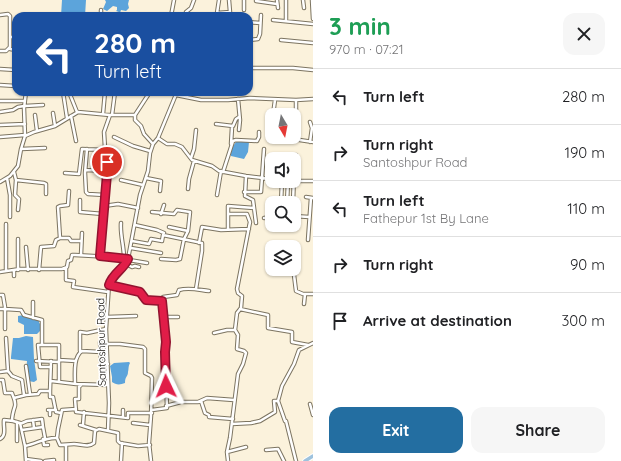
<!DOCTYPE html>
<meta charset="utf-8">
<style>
:root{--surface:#fff;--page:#f6f6f6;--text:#202124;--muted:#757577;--line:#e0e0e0;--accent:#236ea1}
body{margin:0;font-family:Quicksand,sans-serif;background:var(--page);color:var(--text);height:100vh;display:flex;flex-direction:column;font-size:15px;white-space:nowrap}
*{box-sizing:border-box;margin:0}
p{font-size:13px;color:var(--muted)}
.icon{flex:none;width:22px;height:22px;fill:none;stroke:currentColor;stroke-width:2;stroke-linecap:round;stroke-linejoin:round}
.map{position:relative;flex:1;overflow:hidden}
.side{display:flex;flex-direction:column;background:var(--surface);width:308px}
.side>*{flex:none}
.guide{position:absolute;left:12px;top:12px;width:241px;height:84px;border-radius:12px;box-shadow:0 1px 3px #0004;background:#1a4fa0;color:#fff;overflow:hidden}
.needle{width:26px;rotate:170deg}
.fabs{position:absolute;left:265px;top:108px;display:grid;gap:8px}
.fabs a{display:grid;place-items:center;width:36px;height:36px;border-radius:8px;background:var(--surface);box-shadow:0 1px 3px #0004;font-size:20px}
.pin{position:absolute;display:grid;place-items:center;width:34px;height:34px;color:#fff;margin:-17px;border:2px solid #fff;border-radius:50%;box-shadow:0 1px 4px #0007}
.me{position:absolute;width:44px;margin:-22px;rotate:358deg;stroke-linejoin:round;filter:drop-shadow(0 0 3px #0008)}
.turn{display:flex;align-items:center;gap:14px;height:84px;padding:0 16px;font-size:18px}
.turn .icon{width:52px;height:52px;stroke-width:2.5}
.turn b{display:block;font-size:28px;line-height:34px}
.round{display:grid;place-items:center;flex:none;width:42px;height:42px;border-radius:12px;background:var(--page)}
.headline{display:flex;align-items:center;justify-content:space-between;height:68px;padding:0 16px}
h1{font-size:24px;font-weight:700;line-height:30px;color:#1e9e55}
.action{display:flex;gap:8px;margin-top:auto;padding:8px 16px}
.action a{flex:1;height:46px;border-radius:12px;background:var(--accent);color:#fff;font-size:16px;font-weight:700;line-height:46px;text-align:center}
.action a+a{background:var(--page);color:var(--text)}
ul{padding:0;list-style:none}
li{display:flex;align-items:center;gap:12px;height:56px;padding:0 16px;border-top:1px solid var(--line)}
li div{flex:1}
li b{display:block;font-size:15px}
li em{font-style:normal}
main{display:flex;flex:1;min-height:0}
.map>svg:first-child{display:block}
.water{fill:#5ca4db}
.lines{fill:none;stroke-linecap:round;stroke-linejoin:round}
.minor-casing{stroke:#7c7461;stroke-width:4.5}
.major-casing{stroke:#fff;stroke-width:5.5}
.minor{stroke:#fff;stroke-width:2.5}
.major{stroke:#9ec2dd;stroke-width:3.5}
.route-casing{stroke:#92132f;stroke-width:10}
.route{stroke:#e11d48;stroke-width:7}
.labels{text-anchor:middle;stroke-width:3;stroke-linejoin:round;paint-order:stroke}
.street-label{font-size:11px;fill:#0f0c06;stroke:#fff}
</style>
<main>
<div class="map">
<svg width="313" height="461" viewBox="0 0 313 461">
<rect width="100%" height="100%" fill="#fbf2dc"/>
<!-- water -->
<path class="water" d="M62,0H86L85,16H61Z
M105,0H129L128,4L129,8L126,11L121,10L120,13H119V12L116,11L117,10V7L113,6L107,11L103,9L106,2Z
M236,142H249L248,152L244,159L231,156V149Z
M24,315L40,318L39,323L41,324V330L37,334H24V325L18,322V316Z
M26,336L33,337L34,359L37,380L34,382L28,381L26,372L27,361L11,359V357L13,338H19Z
M129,362L130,363C128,367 129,368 128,372C128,377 125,376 125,383C120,385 116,385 112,382V377L110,366L114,363Z"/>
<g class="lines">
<!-- minor casing -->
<g class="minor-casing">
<path id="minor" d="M219,0L217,13L230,12L229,0
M277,0L278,8
M286,0V21
M303,0L304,8
M312,0L313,19
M256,1L277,4
M244,10V0
M0,15L8,14L10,16V47L6,51H0
M101,16V10
M171,16L174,0
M185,16L186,12L191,8L194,0
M273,20L313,24
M249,22L260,23
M10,37H16
M249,40L258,39L260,34L261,15
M281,40L313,43
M10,49L16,50
M249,56L250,52
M249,68H293L313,70
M0,69L16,70
M0,85L16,86
M63,92L67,118
M69,92L77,112
M150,92L135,115V120L141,126L144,134L153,144
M176,95L201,100H228L250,98L296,100V115
M238,99L240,120L239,130
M296,100L313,99
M0,101H25
M25,106L43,105
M0,112L13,110L18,107L24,106
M53,113L55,126
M103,114L105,92
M35,115L37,131
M112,115L115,92
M273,115L275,100
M71,116L76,141
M310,122L312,128L310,142
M216,124L233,126L236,119L239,117
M0,125L25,124
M270,133L272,118
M25,136L34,132L55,126L78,112L110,115H135
M0,137L25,135
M114,137L133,146L150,151
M158,138L167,144H175L182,147L192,160L212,166L219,171L246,176L272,179
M293,139L313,142
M231,144L232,127
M21,149L45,148
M87,149L85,173L86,192L88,194L105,195
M191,158L194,149L196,130
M107,168L118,170L119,169L120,165
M86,170L107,171
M14,172L16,180L15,195L19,199L18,210
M223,172L233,141L236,140L257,141L259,137V132
M65,173L79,174L82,149L105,150
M246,176L245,196L253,200L256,223
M7,178L10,195V217
M146,178L161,181L160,191
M16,180L44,183L46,184V194
M121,180L143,185
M294,181H313
M0,182L10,176L18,166L21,149L25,136L24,108L26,92
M188,189L189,179L194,161
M244,192H261L264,149
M217,195L221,171
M306,197L313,198
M80,200V212L103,214
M281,203L282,181
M287,203L288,181
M293,203L294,175L297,166L296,155
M104,206L118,204L138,208
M152,212L174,214L177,210L190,212L188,231L184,239L180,259L176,260L161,259
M161,214L164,205
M228,214H247L250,222L237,289L238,293L242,296L241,308L237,313L235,330
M294,216L309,217
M264,218L272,217
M121,223C120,235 124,246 124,258
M135,225L157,230L164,233
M169,227L188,231
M228,229V206L254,208
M60,238L58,207L60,206L68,205L69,191
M308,240L311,198
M132,241L149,244L151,239L162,241L163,235L202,243V251L196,289
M199,243L202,227L221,230L249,229
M26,247L28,270
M131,248L161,253
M81,255L82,233
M100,256L108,154L105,148L104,132L110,115
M126,264L132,267L135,266L139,267
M66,268V280L74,281L73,287L108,292
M291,269L294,275L296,291L303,294H313
M14,270V276
M18,270V239
M39,270L41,247L54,246L56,240L60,238H69L71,241H81
M6,271V224
M0,272L20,269H62L67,267L68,261L71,260L72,255H75L111,257L147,263
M109,285L140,292L146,300L161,301L163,297L177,295L179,290C189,287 199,290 209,291
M0,295H3L5,307V309H0
M162,301L163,317H178
M304,304L305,294
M240,309L268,315V328L292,332V342L308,345
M107,317L136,316
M33,318V302
M5,329V309L21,310L24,315L42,320V345
M214,333L227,330H235L238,335L237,349L244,351L246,353L243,364L238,374L230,438L227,452L228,461
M100,342L101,362L102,363L108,364
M107,344H120L143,347L145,349V373L151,376L152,378L151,416L149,443L151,461
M80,351V332L87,333L106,329
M59,360L76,361
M36,361L59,362
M26,366L30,394
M51,367H40L38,345H59V382
M8,371L12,376L22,380L24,395
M0,372L8,371L6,338
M0,380H3L5,393H12C13,397 16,401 15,406C13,412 12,415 12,421
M51,381L76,384L108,385
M75,384C75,374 73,357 82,351L101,352
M81,385L79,387V399H75L76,412L128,418V413H152
M50,391V397H53L56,412L61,413
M14,398L26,395L38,394L40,391H50L51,361
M201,401L205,413L209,415V417L233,419
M310,404L313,415
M166,406L181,402H198L207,398L234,400
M48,410H56
M152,410L167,408L164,317
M50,415V410
M123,417V410
M33,420L34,428
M285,421L278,401L282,386L294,364L299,350L313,343
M286,421L296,461
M17,422V441
M133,423L150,425
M20,424L27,421L42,419L43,427
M232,424L251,423L260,421L275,412L274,401H278
M80,425L96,430
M83,425L84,412
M22,430L43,427L45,438
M108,431L109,403L106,329L109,284L112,277L122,268L128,259L140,195L148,171L150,153L153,144L158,138L177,92
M57,438L58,429L62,410L76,409
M0,439C7,435 3,427 4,420L13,421L20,423L25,446L26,461
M43,439L44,445H48
M66,445V461
M25,446C37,444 45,437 57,438L60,445C65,445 69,444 74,444C81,444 88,448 94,443L95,431L99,429L118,433V441L120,443L138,446L150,445
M266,450L278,449L284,461
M227,452L246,447
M26,459L41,461
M45,461L54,460
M121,461L122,443"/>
</g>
<!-- major casing -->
<g class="major-casing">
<path id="major" d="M305,461L313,456"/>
</g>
<!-- minor -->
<use href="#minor" class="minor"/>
<!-- major -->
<use href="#major" class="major"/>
</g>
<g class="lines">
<!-- route casing -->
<g class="route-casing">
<path id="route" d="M107,162V174L100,256L128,259C123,270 113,273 109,285L140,292L146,300L162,301L166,342L165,352L166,386"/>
</g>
<!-- route -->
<use href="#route" class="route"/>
</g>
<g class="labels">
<!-- street labels -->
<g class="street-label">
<text transform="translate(101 342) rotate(-91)" y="4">Santoshpur Road</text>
</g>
</g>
</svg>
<div class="fabs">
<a><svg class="needle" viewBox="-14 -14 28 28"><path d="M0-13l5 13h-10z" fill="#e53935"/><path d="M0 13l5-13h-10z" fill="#757577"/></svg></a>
<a><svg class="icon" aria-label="sound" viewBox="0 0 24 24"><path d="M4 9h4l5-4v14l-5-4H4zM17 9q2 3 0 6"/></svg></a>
<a><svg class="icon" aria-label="search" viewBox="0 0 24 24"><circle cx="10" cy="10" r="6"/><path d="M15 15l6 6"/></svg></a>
<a><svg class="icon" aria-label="layers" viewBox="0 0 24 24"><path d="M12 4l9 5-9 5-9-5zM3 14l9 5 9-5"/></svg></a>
</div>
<div class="pin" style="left:107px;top:162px;background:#d93025"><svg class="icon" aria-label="arrive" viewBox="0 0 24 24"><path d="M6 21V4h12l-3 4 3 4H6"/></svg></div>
<svg class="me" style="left:166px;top:386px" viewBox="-20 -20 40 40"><path d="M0-17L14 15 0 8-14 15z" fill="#e11d48" stroke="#fff" stroke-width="4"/></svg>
<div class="guide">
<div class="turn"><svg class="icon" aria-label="left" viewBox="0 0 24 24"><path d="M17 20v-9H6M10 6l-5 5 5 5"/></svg><div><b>280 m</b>Turn left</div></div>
</div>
</div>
<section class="side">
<div class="headline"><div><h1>3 min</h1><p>970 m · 07:21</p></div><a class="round"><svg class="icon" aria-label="close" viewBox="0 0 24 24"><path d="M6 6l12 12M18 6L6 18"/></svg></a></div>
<ul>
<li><svg class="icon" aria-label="left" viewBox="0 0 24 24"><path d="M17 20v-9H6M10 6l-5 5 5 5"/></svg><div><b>Turn left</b></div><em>280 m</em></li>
<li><svg class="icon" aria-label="right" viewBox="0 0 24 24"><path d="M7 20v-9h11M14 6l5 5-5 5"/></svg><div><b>Turn right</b><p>Santoshpur Road</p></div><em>190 m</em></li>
<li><svg class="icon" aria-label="left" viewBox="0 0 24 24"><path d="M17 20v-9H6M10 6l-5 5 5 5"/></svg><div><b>Turn left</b><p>Fathepur 1st By Lane</p></div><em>110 m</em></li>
<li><svg class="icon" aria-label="right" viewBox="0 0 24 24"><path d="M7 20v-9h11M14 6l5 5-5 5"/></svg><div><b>Turn right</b></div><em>90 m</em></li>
<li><svg class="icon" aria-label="arrive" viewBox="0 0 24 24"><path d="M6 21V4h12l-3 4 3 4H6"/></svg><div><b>Arrive at destination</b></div><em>300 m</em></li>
</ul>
<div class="action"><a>Exit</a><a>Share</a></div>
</section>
</main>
